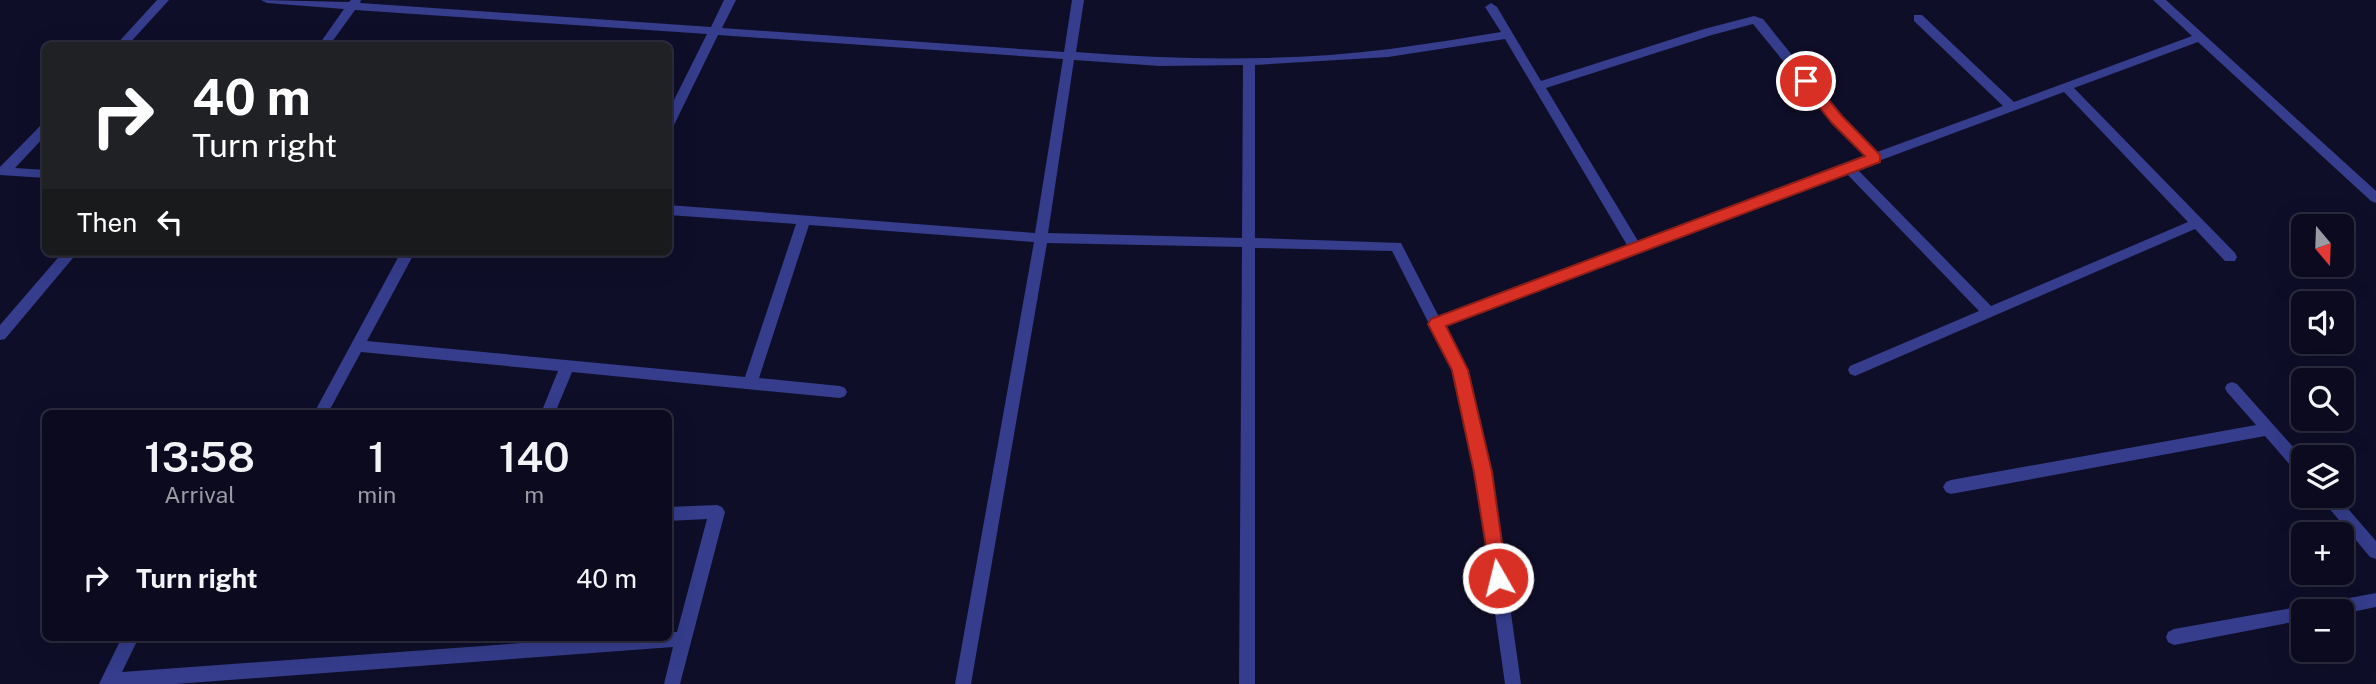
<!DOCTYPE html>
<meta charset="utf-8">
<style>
:root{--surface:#0b0a1f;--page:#141328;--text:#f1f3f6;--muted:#9a9aa4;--line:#2b2b3d}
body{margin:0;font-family:"Public Sans",sans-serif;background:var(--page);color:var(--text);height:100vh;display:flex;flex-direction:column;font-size:26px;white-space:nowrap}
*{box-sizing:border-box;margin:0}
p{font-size:23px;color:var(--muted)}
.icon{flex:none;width:38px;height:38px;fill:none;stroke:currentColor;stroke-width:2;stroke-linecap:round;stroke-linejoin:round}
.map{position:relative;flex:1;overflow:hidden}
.details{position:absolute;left:42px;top:410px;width:630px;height:231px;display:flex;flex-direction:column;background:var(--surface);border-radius:10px;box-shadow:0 7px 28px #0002,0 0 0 2px var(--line)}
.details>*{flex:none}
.banner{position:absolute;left:42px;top:42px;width:630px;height:214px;border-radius:10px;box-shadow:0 7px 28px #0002,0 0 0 2px var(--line);background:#202124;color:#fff;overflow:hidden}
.needle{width:46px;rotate:161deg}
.buttons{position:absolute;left:2291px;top:214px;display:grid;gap:14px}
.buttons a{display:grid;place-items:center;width:63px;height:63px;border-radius:10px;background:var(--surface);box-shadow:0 7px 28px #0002,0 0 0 2px var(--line);font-size:35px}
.pin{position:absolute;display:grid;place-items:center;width:60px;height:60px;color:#fff;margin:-30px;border:4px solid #fff;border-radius:50%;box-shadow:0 2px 7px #0007}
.me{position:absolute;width:77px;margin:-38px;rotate:352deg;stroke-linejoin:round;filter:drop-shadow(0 0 5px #0008)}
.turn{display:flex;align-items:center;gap:24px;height:147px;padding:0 35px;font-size:32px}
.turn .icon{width:91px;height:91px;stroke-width:2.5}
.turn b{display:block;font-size:49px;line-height:60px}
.then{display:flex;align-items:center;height:66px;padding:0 35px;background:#0003;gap:14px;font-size:26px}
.eta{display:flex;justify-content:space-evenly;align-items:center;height:119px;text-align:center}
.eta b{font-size:42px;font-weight:600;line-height:49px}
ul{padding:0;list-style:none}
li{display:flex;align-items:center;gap:21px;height:98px;padding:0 35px}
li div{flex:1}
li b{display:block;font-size:26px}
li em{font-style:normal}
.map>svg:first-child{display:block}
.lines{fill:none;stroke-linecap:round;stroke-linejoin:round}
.street{fill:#353d8c;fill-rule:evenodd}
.route{fill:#d93025;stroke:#8d1f18;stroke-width:2}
</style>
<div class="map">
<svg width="2376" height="684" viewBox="0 0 2376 684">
<rect width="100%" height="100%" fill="#0f0e29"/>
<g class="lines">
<!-- street -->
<path class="street" d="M157,0H169L127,46H115Z
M261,0L349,2L351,0H361L360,3L711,27L724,0H736L722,28L1064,52L1072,0H1084L1076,52C1180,60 1286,62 1390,49C1427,44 1464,38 1501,32L1485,7L1491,3L1497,7L1541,81L1704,29L1754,16L1763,19L1841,116L1877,152L2003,106L1914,21V15H1922L2014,102L2192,36L2153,0H2166L2376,191V203L2371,201L2198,42L2074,88L2235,253L2237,257L2235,261H2225L2195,229L1855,376L1850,374L1848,370L1850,366L1979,311L1846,173L1559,281L1444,327L1467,371L1491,472L1521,684H1505L1475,472L1453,371L1392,251L1255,248V684H1239L1242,247L1047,243L971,684H955L1034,242L809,225L759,378L840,386L845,388L847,392L845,396L840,398L572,372L555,413H541L558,371L361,352L328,413H314L401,252H415L367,341L745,377L796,224L668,215V205L1035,233L1063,59L718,35L674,125L668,129V112L707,34L355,10L329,46H318L344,9L267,3ZM1753,24L1833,122L1866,156L1638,241L1546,88L1712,35ZM1505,39L1627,245L1439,317L1401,243L1255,238V65L1388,57ZM1074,60L1160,66L1243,65L1242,238L1048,233ZM2064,92L2188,222L1991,306L1857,169Z
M46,123V135L15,168L46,170V178L0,175V167L42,124Z
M63,252H78L5,339L0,340V325Z
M2232,382L2237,384L2303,458V475L2298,474L2265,436L1951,494L1946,492L1943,487L1946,482L1951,480L2256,425L2227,392L2225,388L2227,384Z
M2318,495H2336L2376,541V559L2370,557Z
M717,505L722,507L725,512L680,684H664L673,647L176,684H99L122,637H139L122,672L606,637H668V632H677L707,519L668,521V507Z
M2376,593V607L2342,614V611H2303V620L2174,645L2168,642L2166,637L2168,632L2174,629L2303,606L2310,610L2311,606L2317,604Z"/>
</g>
<!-- route -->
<path class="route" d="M1806,76L1811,78L1842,116L1880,155V162L1446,326L1468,370L1492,472L1507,578L1504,584L1498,586L1492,584L1474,472L1452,370L1428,324L1431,319L1865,156L1832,123L1801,84L1799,81Z"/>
</svg>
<div class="buttons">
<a><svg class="needle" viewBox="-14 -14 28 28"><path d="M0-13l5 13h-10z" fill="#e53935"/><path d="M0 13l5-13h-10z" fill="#9a9aa4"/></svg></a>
<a><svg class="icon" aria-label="sound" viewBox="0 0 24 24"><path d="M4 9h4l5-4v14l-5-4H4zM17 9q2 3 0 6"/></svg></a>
<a><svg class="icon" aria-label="search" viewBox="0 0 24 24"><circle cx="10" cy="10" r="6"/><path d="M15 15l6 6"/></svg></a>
<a><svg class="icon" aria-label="layers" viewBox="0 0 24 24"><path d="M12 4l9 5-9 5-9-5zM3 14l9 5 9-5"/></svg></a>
<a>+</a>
<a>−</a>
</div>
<div class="pin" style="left:1806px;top:81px;background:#d93025"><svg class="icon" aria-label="arrive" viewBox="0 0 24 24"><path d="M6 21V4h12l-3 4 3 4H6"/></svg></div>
<svg class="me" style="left:1498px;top:578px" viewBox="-20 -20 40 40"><circle r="17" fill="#d93025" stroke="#fff" stroke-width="3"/><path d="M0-11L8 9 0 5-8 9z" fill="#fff"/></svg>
<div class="banner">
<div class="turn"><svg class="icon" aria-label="right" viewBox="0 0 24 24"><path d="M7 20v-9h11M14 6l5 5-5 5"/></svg><div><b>40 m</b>Turn right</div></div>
<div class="then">Then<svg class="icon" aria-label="left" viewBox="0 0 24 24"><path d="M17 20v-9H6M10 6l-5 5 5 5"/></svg></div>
</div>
<section class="details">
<div class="eta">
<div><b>13:58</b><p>Arrival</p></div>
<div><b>1</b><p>min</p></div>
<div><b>140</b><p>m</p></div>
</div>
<ul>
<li><svg class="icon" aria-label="right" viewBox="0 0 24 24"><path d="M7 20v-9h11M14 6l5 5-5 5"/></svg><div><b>Turn right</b></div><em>40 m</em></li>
</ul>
</section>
</div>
